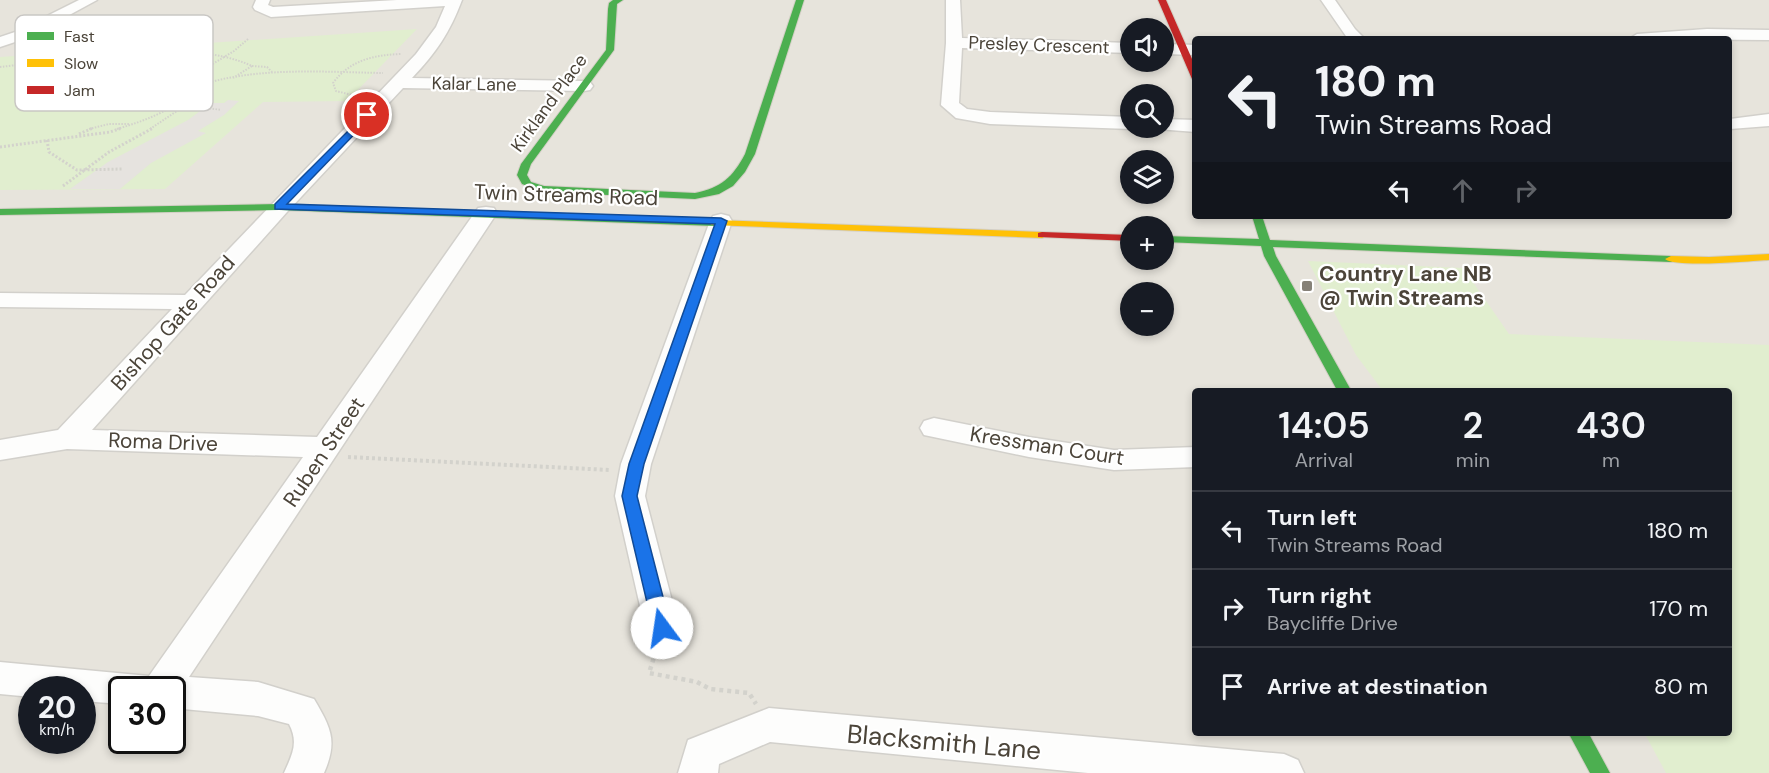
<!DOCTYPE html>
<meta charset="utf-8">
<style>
:root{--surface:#171b24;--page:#242831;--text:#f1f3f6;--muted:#9ea1a6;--line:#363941}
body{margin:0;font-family:"DM Sans",sans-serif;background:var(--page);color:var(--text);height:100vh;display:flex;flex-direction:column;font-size:22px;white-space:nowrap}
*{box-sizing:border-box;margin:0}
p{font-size:20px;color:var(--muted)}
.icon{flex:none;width:33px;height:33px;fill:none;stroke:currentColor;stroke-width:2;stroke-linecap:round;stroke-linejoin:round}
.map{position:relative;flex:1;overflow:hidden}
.details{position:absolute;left:1192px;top:388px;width:540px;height:348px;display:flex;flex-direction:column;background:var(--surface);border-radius:6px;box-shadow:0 3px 9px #0003}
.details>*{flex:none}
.hud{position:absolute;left:1192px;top:36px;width:540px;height:183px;border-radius:6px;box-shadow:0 3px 9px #0003;background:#171b24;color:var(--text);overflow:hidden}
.controls{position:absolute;left:1120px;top:18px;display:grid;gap:12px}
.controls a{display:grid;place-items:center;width:54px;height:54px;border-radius:50%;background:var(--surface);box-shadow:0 3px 9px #0003;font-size:30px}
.speed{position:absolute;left:18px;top:676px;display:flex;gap:12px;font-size:30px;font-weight:700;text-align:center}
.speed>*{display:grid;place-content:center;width:78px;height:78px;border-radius:50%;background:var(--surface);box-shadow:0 3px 9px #0003;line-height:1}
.speed small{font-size:15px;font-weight:400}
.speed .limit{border:3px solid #111;border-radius:9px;background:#fff;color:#111}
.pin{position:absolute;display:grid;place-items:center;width:51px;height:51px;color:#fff;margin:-26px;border:3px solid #fff;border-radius:50%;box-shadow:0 2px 6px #0007}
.me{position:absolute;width:66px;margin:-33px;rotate:346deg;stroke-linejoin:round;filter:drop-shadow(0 0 4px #0008)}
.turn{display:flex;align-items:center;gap:21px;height:126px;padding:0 24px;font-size:27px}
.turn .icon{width:78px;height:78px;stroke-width:2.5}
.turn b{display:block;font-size:42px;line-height:51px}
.lanes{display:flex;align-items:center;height:57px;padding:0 24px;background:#0003;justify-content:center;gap:30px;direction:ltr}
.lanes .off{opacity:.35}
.eta{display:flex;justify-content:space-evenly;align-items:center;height:102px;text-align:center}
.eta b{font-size:36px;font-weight:600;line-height:42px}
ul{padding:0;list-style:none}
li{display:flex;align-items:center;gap:18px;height:78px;padding:0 24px;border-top:2px solid var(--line)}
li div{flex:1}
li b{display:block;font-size:22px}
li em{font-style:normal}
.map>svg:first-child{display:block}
.residential{fill:#e7e4dc;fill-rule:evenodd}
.green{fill:#e1eecf}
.parking{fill:#e6e3df}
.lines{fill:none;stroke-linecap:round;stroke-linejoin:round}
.street-casing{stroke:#d2d0cb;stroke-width:3}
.fast-casing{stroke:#d3cfc5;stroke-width:2}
.slow-casing{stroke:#d3cfc5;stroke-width:2}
.jam-casing{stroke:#d3cfc5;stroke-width:2}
.path-far3{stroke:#d3d2cc;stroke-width:2;stroke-dasharray:1.5 1.5;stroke-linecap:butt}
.path-far2{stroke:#d3d2cc;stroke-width:3;stroke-dasharray:2 2;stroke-linecap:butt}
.path-far1{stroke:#d3d2cc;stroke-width:4;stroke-dasharray:3 3;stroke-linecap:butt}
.path{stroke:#d3d2cc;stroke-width:4.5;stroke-dasharray:4 4;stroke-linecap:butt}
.street{fill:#fdfdfc;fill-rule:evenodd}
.fast{fill:#4caf50;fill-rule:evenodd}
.slow{fill:#ffc107;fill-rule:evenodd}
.jam{fill:#c62828;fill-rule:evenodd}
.route{fill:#1a73e8;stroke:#114b97;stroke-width:1.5}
.poi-dot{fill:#868178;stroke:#fff;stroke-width:2}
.labels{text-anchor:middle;stroke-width:4.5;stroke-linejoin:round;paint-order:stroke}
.far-street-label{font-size:18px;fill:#4b4439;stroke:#fff}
.street-label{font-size:21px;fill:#4b4439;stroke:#fff}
.poi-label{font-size:21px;font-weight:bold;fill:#4b4439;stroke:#fff;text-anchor:start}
.near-street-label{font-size:26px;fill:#4b4439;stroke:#fff}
.key{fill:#fff;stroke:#c9c7c4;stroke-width:1.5}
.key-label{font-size:16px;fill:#4b4439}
</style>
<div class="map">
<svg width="1769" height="773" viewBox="0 0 1769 773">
<rect width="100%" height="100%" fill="#f4f2ee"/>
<!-- residential -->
<path class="residential" d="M0,0H1769V773H0ZM1131,28H1164V62H1131ZM1196,39H1730V216H1196ZM1131,94H1164V128H1131ZM1131,160H1164V194H1131ZM1131,226H1164V260H1131ZM1131,292H1164V326H1131ZM1196,392H1730V734H1196ZM32,690H82V741H32ZM122,690H172V741H122Z"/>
<!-- green -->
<path class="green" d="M417,29L347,101L263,102L165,189L0,190V57Z
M1308,261L1463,268L1509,334L1769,345V773H1666L1645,734H1730V392L1383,391L1356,355Z"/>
<!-- parking -->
<path class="parking" d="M228,100L239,101L224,115L198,131L206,133L151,163L120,189H70L108,162L188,120L211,103H224Z"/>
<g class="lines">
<!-- street casing -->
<g class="street-casing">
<path id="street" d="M79,0H97L27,38L0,47V37L15,32Z
M256,0H270L268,5L273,7L397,0H462C450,32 436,53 412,78L584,81L590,82L593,86L590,90L584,91L403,88L287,212L92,430L317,437L478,208L486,207L494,208L497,213L189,677L258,682L314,699C331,728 338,741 324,773H284C292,755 299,743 289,724L258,716L172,708V690H122V704L82,701V690H32V697L0,694V662L149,676L303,457L67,449L0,460V440L58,430L172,309L0,307V293L185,295L416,54L436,27L445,6L271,17L255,10L253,7Z
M946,0H960L962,38L1131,43V53L962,48L959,103L967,109L990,112L1131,117V128H1135L1131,129L990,124L956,118L941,105L946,43Z
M1321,0H1335L1355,29L1365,39H1348Z
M1707,29L1769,30V40L1629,39L1637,34Z
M1164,44L1196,45V55L1164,54Z
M1769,114V126L1730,129V119Z
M1164,119L1196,120V132L1157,129L1164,128Z
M721,214L729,216L732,221L651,464L645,496L679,628L674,638L662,643L650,638L645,628L615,496L621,464L710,221L713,216Z
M934,418L1029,437L1114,450L1196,447V467L1114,470L1029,457L924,435L920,428L924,421Z
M769,708L1284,754L1298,760L1304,773H1088L770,742L719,764L718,773H678L688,740Z"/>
</g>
<!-- fast casing -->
<g class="fast-casing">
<path id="fast" d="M613,0H623L617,4L614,50L531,164L527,175L531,182L544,186L695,193C721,188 733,177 745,154L796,0H804L755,154L745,172L733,186L719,194L695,199L543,192L522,184L517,175L521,164L606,50L608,9L609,3Z
M279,204L715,220L720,223L715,226L279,210L0,215V209Z
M1252,216H1262L1270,240L1671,256L1677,259L1671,262L1273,247L1276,256L1352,392H1338L1264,256L1261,246L1164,242V236L1259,239Z
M1569,734H1589L1610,773H1590Z"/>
</g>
<!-- slow casing -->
<g class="slow-casing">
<path id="slow" d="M715,220L1042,232L1048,235L1042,238L711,225L710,223Z
M1769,254V260C1751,261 1676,268 1665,259L1671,256L1709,257Z"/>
</g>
<!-- jam casing -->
<g class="jam-casing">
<path id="jam" d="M1158,0H1166L1196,68V81L1192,79Z
M1042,232L1131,235V241L1038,237V233Z"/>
</g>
<!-- path-far3 -->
<path class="path-far3" d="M252,66L267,67L272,72
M0,67C71,59 187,36 252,66L233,78
M190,89L188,79L234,51L248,39
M360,97L336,91L333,83C350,60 374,55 401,54
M177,103L221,110
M89,129L109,124H129
M117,129C137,123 158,116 176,104C182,99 186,91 192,88C251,66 321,72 383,73
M150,129L186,105"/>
<!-- path-far2 -->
<path class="path-far2" d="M79,134L93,128
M47,140L49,152L77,170L123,169
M0,147L110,132L122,128
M63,186L109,152L153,128"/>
<!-- path-far1 -->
<path class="path-far1" d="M348,457L610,470"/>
<!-- path -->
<path class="path" d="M656,651L649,673L697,682L710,689L749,693L756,704"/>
<!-- street -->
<use href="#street" class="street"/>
<!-- fast -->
<use href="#fast" class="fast"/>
<!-- slow -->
<use href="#slow" class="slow"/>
<!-- jam -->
<use href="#jam" class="jam"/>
</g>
<!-- route -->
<path class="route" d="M367,112L371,113V117L287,204L721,218L727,221L644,464L637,496L671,628L668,633L662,636L656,633L653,628L622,496L629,464L715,224L275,209V204Z"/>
<!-- markers -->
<rect class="poi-dot" x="1301" y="280" width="12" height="12" rx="3"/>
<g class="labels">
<!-- far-street labels -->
<g class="far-street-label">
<text transform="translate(1039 45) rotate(2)" y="6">Presley Crescent</text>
<text transform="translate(474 84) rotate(1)" y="6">Kalar Lane</text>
<text transform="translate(549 103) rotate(-54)" y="6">Kirkland Place</text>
</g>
<!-- street labels -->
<g class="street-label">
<text transform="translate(566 195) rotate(2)" y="7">Twin Streams Road</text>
<text transform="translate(173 323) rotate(-48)" y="7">Bishop Gate Road</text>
<text transform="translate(163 442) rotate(2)" y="7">Roma Drive</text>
<text transform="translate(1047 446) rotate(9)" y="7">Kressman Court</text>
<text transform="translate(324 452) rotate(-56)" y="7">Ruben Street</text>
</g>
<!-- poi labels -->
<g class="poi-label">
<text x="1319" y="281">Country Lane NB<tspan x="1319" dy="24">@ Twin Streams</tspan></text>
</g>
<!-- near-street labels -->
<g class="near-street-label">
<text transform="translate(944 742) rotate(5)" y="9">Blacksmith Lane</text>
</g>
</g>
<!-- legend -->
<rect x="15" y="15" width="198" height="96" rx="9" class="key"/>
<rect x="27" y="32" width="27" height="8" fill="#4caf50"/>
<rect x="27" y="59" width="27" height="8" fill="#ffc107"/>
<rect x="27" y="86" width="27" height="8" fill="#c62828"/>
<g class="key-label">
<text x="64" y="42">Fast</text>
<text x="64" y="69">Slow</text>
<text x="64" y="96">Jam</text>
</g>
</svg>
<div class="controls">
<a><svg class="icon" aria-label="sound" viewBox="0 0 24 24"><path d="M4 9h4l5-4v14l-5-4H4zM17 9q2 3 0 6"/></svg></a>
<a><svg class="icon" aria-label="search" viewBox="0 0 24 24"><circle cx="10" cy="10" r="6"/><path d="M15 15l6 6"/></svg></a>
<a><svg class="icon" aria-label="layers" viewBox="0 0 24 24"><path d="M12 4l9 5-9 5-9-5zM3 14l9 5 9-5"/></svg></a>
<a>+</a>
<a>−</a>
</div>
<div class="speed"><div>20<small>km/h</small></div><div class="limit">30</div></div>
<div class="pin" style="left:367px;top:115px;background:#d93025"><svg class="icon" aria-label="arrive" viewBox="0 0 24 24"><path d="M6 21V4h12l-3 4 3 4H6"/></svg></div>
<svg class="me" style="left:662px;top:628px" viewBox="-20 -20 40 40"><circle r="19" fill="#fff"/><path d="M0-13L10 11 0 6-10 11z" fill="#1a73e8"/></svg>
<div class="hud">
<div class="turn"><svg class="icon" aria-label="left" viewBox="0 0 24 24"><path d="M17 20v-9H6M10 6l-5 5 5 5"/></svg><div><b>180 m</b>Twin Streams Road</div></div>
<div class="lanes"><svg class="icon" aria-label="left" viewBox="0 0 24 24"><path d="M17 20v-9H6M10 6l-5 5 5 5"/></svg><svg class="icon off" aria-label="ahead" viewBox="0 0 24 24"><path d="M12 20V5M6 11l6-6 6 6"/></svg><svg class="icon off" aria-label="right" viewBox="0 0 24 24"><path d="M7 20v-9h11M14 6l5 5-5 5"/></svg></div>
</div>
<section class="details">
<div class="eta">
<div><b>14:05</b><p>Arrival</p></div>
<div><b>2</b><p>min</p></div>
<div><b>430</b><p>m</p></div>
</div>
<ul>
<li><svg class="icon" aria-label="left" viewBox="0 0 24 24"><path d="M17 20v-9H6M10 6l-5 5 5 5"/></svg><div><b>Turn left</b><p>Twin Streams Road</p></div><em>180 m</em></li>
<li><svg class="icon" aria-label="right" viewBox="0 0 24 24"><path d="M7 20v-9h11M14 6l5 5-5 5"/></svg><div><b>Turn right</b><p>Baycliffe Drive</p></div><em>170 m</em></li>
<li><svg class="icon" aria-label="arrive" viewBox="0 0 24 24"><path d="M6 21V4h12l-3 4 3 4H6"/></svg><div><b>Arrive at destination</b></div><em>80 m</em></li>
</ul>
</section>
</div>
